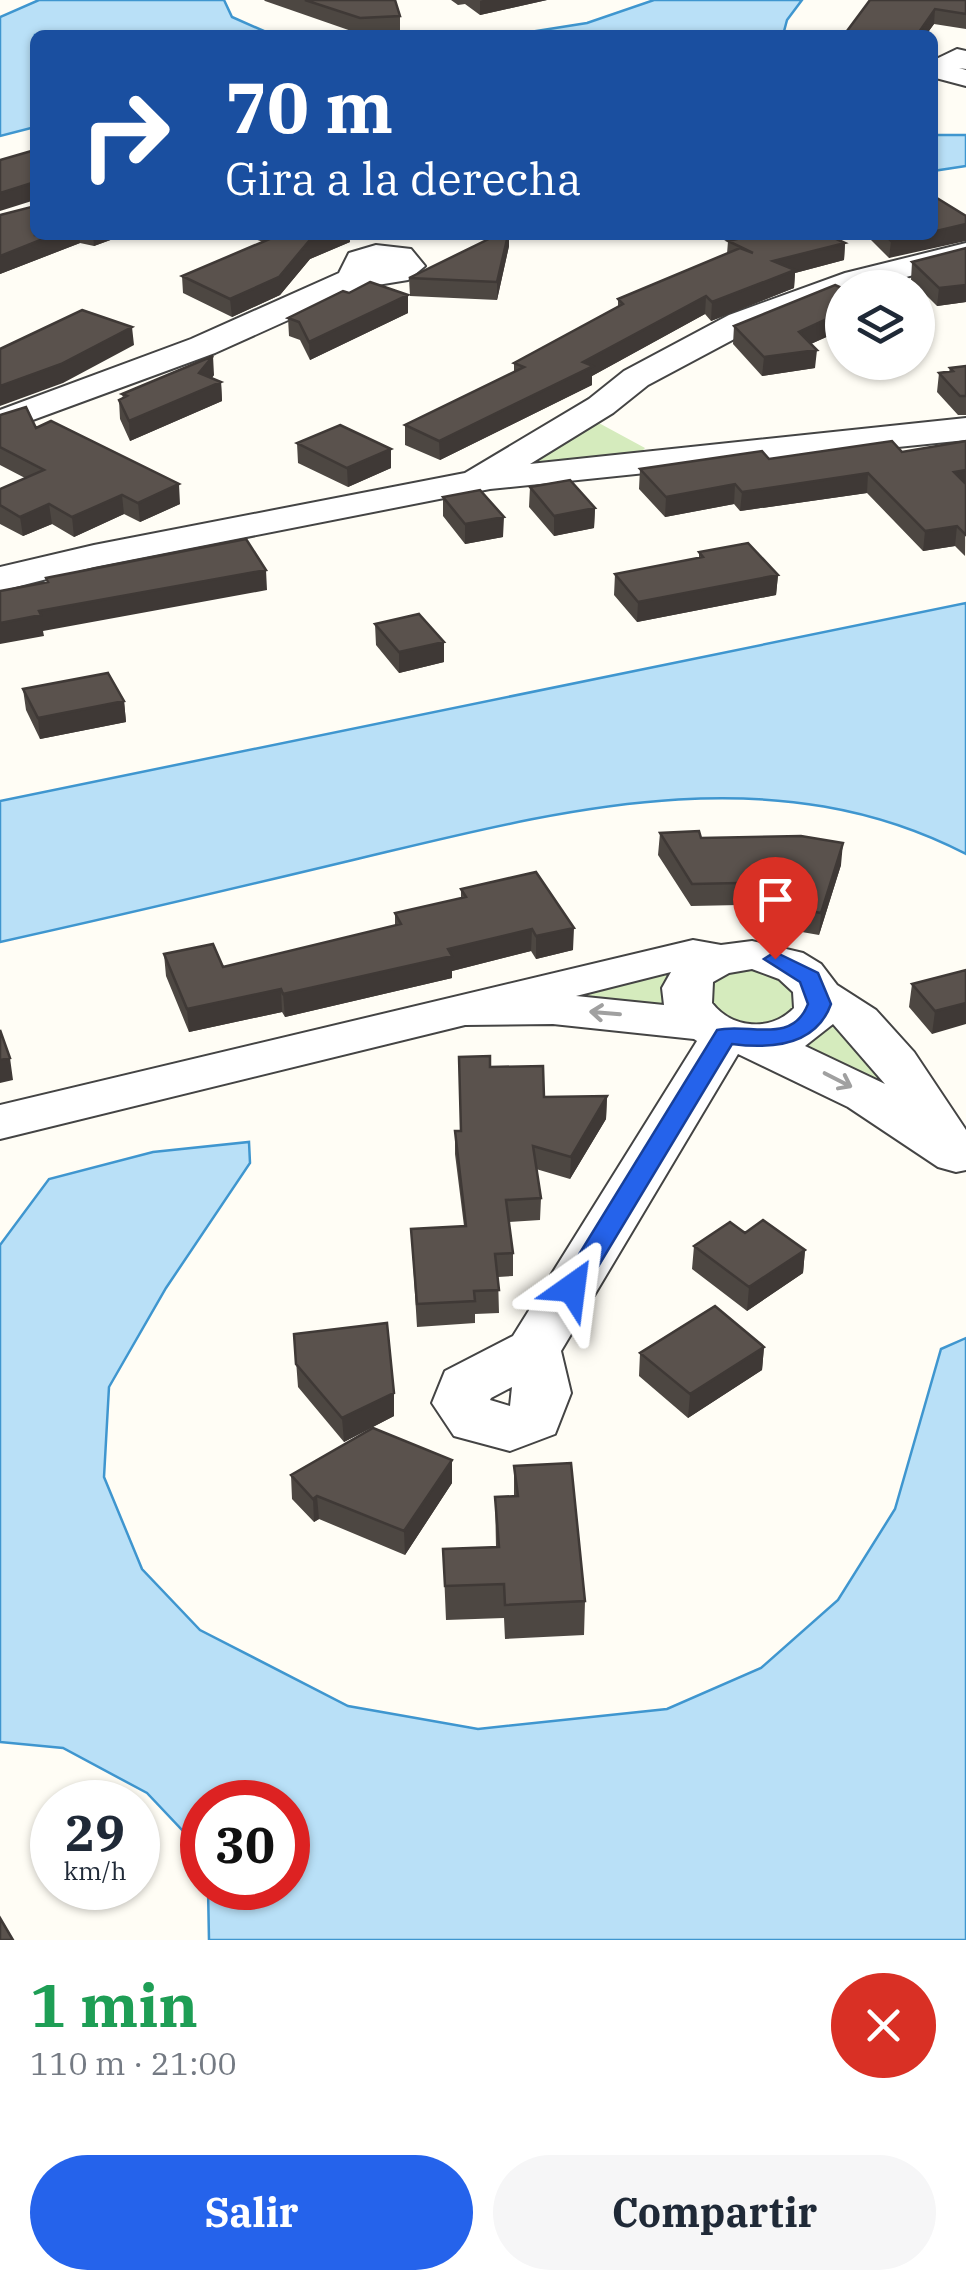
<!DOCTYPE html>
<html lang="es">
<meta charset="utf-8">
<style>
:root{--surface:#fff;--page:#f6f6f7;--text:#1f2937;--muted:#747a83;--accent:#2563eb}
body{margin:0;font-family:"IBM Plex Serif",serif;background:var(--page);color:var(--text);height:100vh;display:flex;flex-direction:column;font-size:38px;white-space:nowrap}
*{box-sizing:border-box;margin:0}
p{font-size:32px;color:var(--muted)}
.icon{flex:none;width:55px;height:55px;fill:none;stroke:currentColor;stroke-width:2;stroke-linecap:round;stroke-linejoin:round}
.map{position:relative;height:1940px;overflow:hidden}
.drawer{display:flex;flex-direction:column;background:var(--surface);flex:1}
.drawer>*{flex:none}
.banner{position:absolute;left:30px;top:30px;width:908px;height:210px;border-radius:15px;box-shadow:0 2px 8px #0004;background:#1a4fa0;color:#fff;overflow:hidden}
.buttons{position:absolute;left:825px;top:270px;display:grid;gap:20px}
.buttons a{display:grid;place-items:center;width:110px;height:110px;border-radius:50%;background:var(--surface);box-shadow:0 2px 8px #0004;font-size:50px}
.speed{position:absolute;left:30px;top:1780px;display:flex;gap:20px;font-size:50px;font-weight:700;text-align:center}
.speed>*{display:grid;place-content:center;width:130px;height:130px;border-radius:50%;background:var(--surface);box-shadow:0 2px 8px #0004;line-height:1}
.speed small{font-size:25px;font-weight:400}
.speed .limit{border:15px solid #d22;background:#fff;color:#111}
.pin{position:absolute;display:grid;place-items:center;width:85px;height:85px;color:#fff;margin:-102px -42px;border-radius:50% 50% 50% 0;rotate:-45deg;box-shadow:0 0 10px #0007}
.pin .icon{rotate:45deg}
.me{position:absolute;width:110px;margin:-55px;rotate:31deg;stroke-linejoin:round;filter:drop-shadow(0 0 8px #0008)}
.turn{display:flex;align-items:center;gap:35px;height:210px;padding:0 30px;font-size:45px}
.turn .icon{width:130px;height:130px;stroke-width:2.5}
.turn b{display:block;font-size:70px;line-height:85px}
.round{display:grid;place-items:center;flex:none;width:105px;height:105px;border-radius:52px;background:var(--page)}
.summary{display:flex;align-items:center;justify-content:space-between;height:170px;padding:0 30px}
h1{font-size:60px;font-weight:800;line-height:75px;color:#1e9e55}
.button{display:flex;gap:20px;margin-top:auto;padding:20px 30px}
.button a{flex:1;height:115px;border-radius:60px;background:var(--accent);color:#fff;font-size:40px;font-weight:800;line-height:115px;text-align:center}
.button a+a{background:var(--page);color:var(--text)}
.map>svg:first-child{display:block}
.green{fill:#d5ebbd}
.water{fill:#b9e0f7;stroke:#3f96cf;stroke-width:2.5}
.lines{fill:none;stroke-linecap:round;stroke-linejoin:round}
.minor-casing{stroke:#444;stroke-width:4}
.minor{fill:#fff;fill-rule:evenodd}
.wall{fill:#4d4742}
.shaded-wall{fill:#3f3936}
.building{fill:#5a524d;stroke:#3f3936;stroke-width:2.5}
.oneway{stroke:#a0a0a0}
.route{fill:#2563eb;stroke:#184099;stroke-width:2.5}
</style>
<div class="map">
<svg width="966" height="1940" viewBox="0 0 966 1940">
<rect width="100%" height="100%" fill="#fffdf5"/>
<!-- green -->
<path class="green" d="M597,422L645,448L639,455L529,469L520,462Z
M727,964L788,973L799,1012L757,1028L708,1012L702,979Z
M677,967L674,1011L554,1002Z
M835,1011L897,1093L793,1043Z"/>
<!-- water -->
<path class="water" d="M39,0H224L232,17L273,35H35V127L0,136V17Z
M654,0H802L787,20L783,35H511L587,23Z
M932,135H966V166L933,171Z
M966,603V854C769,752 555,812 353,860C236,888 118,916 0,942V801Z
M249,1142L250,1163L166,1288L109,1387L104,1477L142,1569L200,1630L348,1706L478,1729L667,1709L761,1668L838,1600L895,1509L941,1349L966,1338V1940H209L208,1888H288V1802H202V1851L147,1793L63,1748L0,1742V1245L49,1179L153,1152Z"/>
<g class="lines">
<!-- minor casing -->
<g class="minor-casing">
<path id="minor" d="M957,49L966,51V69L959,68L966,70V86L932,77V61Z
M966,243V261L865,288H842V296L753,329L648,385L613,413L530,464L966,418V440L490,489L94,567L0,591V567L94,545L465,473L589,399L624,371L729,315L845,273Z
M376,245L411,249L425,266L408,280L359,288L215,353L0,432V410L191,339L339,273L349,253Z
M693,940L721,945L752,941L803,953L821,964L837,985L876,1010L914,1052L966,1130V1170L956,1172L938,1167L848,1107L738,1054L561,1351L571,1393L555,1434L510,1451L454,1436L432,1403L445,1371L513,1336L697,1041L694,1039L553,1024L465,1025L0,1139V1105ZM752,969L779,979L793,992L794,1008C771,1032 732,1029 712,1003L713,982L729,973ZM671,972L662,988L664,1005L576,996ZM833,1024L885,1084L805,1046ZM512,1387L510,1406L490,1400L491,1398Z"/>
</g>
<!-- minor -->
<use href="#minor" class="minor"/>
</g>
<!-- wall -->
<path class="wall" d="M264,0H395L400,16V31L360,34L265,1Z
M451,0H547L480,15L465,4L458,5Z
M966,0V29L934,24L926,35H844Z
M0,215L35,235H124L94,246L80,243L0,274Z
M244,235H349L350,242L310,259L280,295L232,317L183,293L182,276L263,242Z
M508,235H509V246L497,300L410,296L409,278Z
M866,235H932L889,258Z
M728,241L845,243L844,260L795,273L794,288L711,321L705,314L592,376V385L440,460L405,445V425L514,372V363L618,307V299L727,254Z
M966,248V302L937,306L911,280L912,262Z
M349,293L408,295V313L310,360L300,340L289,336L288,318Z
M734,326L842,330L811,344L815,368L762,376L733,344Z
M966,366V415H958L937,392L939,373L949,372L950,368Z
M214,375L212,378L221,382L222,401L130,441L120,419L119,400L123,398L122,394Z
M0,415L36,428L180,504L140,522L124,514L74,537L52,524L23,536L0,524V489L25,478L0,465Z
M966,441L965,556L955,546L923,551L867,493L740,511L734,504L665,517L639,489L640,469L769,459L902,452Z
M297,443L391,468L348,487L298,463Z
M530,487L595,508L594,528L554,536L529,507Z
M443,497L503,537L465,544L443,516Z
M699,552L778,575L776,595L637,622L614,595L615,574L699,558Z
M375,624L444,642V662L399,673L376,645Z
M23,689L124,701L126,722L40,739L26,710Z
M660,833L701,838L841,865L819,935L779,928L782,904L691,906L658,855Z
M461,889L573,950L536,959L531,951L452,971V978L285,1017L282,1012L189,1032L166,976L164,954L223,967L395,925V913L461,898Z
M966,970L932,1034L909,1007L912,984Z
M490,1067L544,1097L607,1096L606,1119L570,1179L536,1169L541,1198L540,1220L509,1222L513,1253V1276L498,1277L499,1313L475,1314V1323L417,1327L411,1229L464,1226L455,1154V1131H461Z
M694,1246L805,1250L803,1273L747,1311L692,1269Z
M294,1334L394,1393V1416L344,1442L298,1387Z
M764,1347L762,1370L688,1418L639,1376L640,1353Z
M452,1460V1483L405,1555L319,1519L314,1522L292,1499L291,1475Z
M514,1466L585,1601L584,1635L505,1639L504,1618L446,1620L443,1549L496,1547L495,1497H514Z"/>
<!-- shaded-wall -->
<path class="shaded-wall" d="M483,0H547L480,15V1Z
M935,9L934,24L926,35H917Z
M35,182V200L0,211V193Z
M966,224V241L889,258L891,241L918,235H932V232Z
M53,235H79L80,243L0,274V256Z
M93,235H124L94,246Z
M324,235H349L350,242L310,259L280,295L232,317L230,299L309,241Z
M508,235H509V246L497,300V282Z
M845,243L844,260L795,273L794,288L711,321L712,302L773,261Z
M966,285V302L937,306L939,288Z
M408,295V313L310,360L309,342Z
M706,296L705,314L592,376V385L440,460L439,441Z
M842,312V330L797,350L799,332Z
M132,327L134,345L63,383L0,406V386Z
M817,350L815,368L762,376L764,357Z
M213,356L214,375L201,391L221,382L222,401L130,441L129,421L199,373Z
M391,449V468L348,487L347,468Z
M966,470V489L954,472Z
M868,473L867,493L740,511L742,492Z
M179,484L180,504L140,522L138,503Z
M735,484L734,504L665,517L666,497Z
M122,495L124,514L74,537L72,517Z
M49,504L52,524L23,536L20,517Z
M595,508L594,528L554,536V516Z
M504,517L503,537L465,544V524Z
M957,526L955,546L923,551L925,531Z
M266,570L267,590L43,631L44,636L0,644V623L39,611Z
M778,575L776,595L637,622L638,602Z
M444,642V662L399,673V652Z
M124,701L126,722L40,739L38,718Z
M843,843L841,865L819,935L821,913Z
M574,928L573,950L536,959V936Z
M532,929L531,951L452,971V978L285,1017L283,994L448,949Z
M281,989L282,1012L189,1032L187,1009Z
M966,1003V1024L932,1034L935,1011Z
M10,1058L13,1080L0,1083V1060Z
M607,1096L606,1119L570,1179L571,1157Z
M805,1250L803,1273L747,1311L749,1287Z
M764,1347L762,1370L688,1418L690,1394Z
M394,1393V1416L344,1442L342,1418Z
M452,1460V1483L405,1555L404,1531Z
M317,1496L319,1519L314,1522L313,1499Z"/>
<!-- building -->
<path class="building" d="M305,0H395L400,16L360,18Z
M870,0H966V14L935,9L917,35H844Z
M35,150V182L0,193V160Z
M932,195L966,216V224L932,232Z
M35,206V235H53L0,256V215Z
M279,235H324L309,241L279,277L230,299L182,276Z
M497,235H508L497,282L409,278Z
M755,235H828L845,243L773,261L795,270L712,302L706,296L583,362L593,366L439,441L405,425L524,367L514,363L623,304L618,299L740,248L753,253L728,241Z
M885,235H918L891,241Z
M966,248V285L939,288L912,262Z
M370,282L408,295L309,342L299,322L288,318L343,291L349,293Z
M835,285L842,288V312L799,332L817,350L764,357L734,326Z
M82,310L132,327L61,364L0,386V349Z
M213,356L199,373L221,382L129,421L119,400L127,396L122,394Z
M966,366V396H960L939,373L953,371L950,368Z
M26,407L36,428L51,421L179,484L138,503L122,495L72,517L49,504L20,517L0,505V489L44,470L0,447V415Z
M340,425L391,449L347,468L297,443Z
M892,441L902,452L966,441V470L954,472L966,484V535L957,526L925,531L868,473L742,492L735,484L666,497L640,469L762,451L769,459Z
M570,480L595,508L554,516L530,487Z
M480,490L504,517L465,524L443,497Z
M246,539L266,570L39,611L41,615L0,623V591L48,582L46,578Z
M748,543L778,575L638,602L615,574L703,557L699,552Z
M419,614L444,642L399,652L375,624Z
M108,673L124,701L38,718L23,689Z
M699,831L701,838L801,836L843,843L821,913L781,906L789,882L692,884L660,833Z
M536,872L574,928L536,936L532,929L448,949L452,956L283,994L281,989L187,1009L164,954L213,944L223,967L401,924L395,913L466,897L461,889Z
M966,970V1003L935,1011L912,984Z
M0,1030L10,1058L0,1060Z
M490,1056V1067L543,1066L544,1097L607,1096L571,1157L533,1146L541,1198L506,1200L513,1253L495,1254L499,1290L474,1291L475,1301L417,1304L411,1229L466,1226L455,1131H461L459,1057Z
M763,1220L805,1250L749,1287L694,1246L730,1222L745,1233Z
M715,1306L764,1347L690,1394L640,1353Z
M387,1323L394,1393L342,1418L296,1364L294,1334Z
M373,1428L452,1460L404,1531L317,1496L313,1499L291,1475Z
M571,1463L585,1601L505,1605L504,1584L445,1586L443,1549L499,1547L495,1497L518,1496L514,1466Z
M0,1918L13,1940H0Z"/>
<!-- one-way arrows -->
<defs><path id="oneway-shaft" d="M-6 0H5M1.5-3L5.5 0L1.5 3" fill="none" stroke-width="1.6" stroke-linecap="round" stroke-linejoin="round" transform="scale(2.5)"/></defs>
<g class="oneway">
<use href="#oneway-shaft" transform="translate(605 1013) rotate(-175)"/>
<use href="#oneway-shaft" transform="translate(838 1080) rotate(27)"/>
</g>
<!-- route -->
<path class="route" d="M775,952L818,973L831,1004C816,1046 770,1049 732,1044L581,1295H562L558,1288L562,1282L717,1030C747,1022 792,1046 808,1004L800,982L764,959Z"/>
</svg>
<div class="buttons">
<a><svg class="icon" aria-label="layers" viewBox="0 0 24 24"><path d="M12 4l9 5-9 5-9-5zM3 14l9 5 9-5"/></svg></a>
</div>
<div class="speed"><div>29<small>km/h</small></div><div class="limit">30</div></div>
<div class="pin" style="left:775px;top:959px;background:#d93025"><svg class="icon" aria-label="arrive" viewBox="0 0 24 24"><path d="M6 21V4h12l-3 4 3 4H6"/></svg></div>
<svg class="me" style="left:572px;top:1288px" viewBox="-20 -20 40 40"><path d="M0-17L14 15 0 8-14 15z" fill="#2563eb" stroke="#fff" stroke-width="4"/></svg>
<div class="banner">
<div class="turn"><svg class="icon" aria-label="right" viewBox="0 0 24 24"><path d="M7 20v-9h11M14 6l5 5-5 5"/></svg><div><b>70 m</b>Gira a la derecha</div></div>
</div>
</div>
<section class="drawer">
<div class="summary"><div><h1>1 min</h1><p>110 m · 21:00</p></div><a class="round" style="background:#d93025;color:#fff"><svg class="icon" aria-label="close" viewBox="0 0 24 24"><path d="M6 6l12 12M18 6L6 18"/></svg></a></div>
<div class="button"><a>Salir</a><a>Compartir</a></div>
</section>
